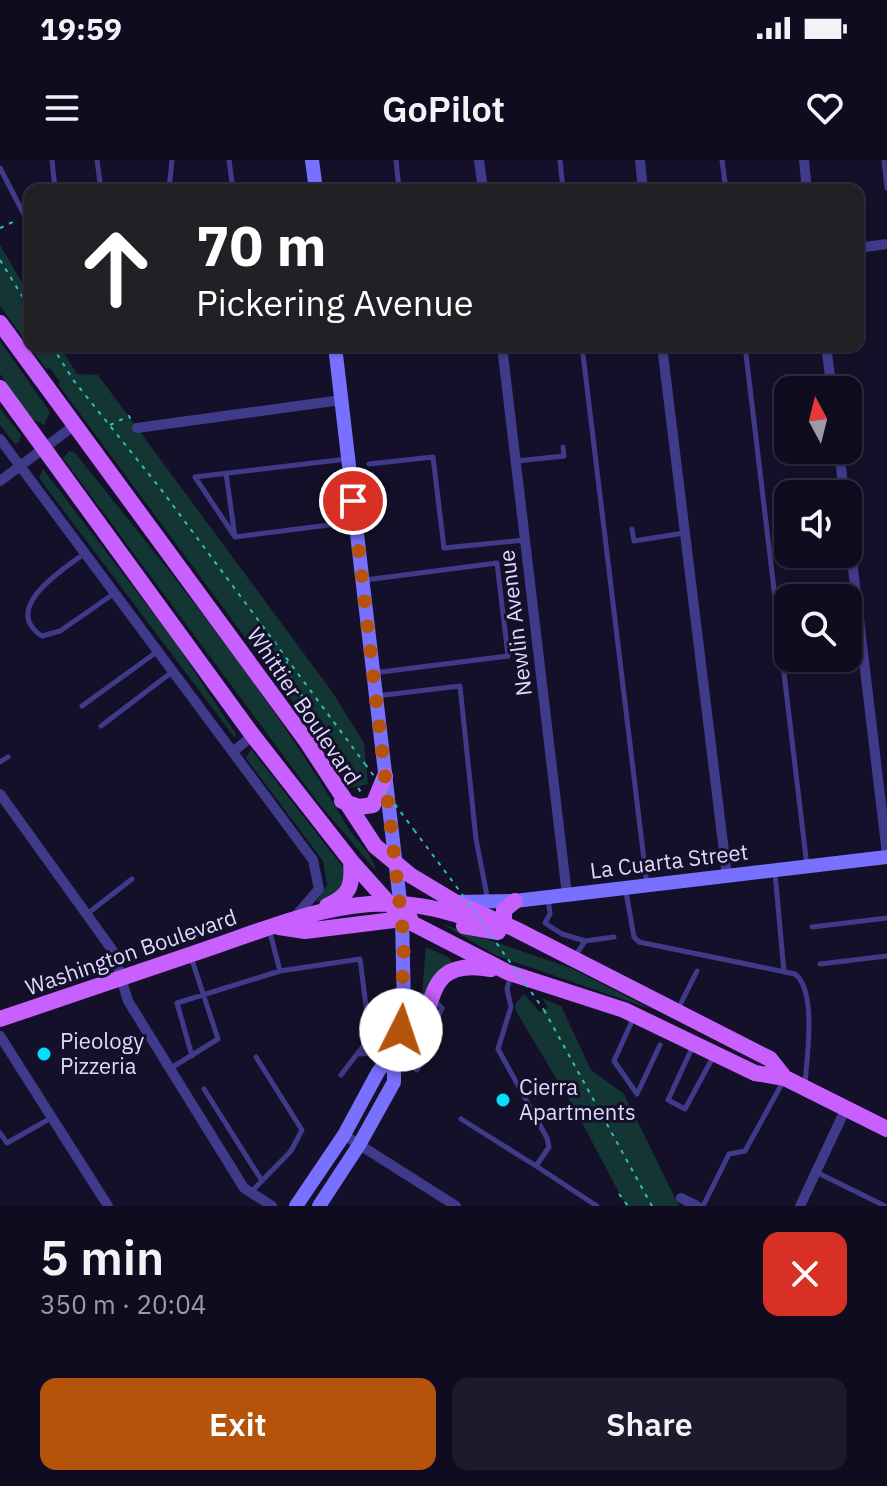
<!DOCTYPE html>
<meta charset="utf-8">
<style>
:root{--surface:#100c20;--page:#1e1a2d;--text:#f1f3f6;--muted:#9c9ba5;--line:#302c3e;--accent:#b45309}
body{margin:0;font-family:"IBM Plex Sans",sans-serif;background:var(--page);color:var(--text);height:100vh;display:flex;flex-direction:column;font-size:30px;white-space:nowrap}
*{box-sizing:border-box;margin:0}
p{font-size:26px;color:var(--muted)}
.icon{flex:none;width:44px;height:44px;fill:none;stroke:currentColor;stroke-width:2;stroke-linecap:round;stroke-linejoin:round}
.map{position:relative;height:1046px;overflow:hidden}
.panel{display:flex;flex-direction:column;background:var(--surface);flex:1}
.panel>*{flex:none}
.banner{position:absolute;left:24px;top:24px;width:840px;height:168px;border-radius:16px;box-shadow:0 2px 6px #0004,0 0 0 2px var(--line);background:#202124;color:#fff;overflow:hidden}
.needle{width:52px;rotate:353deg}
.buttons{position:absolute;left:774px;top:216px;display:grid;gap:16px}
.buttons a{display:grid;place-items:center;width:88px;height:88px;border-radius:16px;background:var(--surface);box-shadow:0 2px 6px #0004,0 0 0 2px var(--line);font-size:40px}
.pin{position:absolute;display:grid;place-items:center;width:68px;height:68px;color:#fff;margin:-34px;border:4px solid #fff;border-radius:50%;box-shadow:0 2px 8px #0007}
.me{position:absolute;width:88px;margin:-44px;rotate:4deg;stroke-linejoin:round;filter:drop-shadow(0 0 6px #0008)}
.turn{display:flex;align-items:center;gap:28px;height:168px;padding:0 40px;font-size:36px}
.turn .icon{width:104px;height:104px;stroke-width:2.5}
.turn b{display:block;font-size:56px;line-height:68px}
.round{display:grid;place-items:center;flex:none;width:84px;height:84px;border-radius:16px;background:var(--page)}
.summary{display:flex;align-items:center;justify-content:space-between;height:136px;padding:0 40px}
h1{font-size:48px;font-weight:600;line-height:60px}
.cta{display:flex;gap:16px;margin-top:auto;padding:16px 40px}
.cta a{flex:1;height:92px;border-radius:16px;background:var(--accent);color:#fff;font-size:32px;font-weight:600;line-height:92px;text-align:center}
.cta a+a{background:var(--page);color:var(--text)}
.status{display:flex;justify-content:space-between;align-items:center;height:56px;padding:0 40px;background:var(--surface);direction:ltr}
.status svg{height:22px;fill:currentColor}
header{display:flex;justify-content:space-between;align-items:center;height:104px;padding:0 40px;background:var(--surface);font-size:36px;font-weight:600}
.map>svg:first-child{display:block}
.green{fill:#133534}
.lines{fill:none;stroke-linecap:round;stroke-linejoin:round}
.path{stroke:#2ebfba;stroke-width:2;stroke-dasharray:4 6;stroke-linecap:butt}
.lane{stroke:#403a8a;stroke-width:5}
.street{stroke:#403a8a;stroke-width:10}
.secondary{stroke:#7870ff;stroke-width:14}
.primary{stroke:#c860ff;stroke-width:16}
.path-bridge{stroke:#2ebfba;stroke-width:2;stroke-dasharray:4 6;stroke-linecap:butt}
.route{stroke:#b45309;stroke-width:14;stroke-dasharray:0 25.2}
.poi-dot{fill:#05dfff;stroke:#15102a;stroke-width:3}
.labels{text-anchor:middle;stroke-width:6;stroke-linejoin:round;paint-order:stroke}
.street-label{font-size:22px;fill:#dfd9ff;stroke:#15102a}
.poi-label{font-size:22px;fill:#dfd9ff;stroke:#15102a;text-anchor:start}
</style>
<div class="status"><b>19:59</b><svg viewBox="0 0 49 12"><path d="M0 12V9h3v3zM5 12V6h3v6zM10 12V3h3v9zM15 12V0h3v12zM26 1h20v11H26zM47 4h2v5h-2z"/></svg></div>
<header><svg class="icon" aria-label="menu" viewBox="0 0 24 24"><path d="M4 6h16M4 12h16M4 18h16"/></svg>GoPilot<svg class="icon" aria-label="heart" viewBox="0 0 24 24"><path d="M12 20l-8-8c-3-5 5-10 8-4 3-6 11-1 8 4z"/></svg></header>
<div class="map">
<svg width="887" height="1046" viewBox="0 0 887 1046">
<rect width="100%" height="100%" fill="#15102a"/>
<!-- green -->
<path class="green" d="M0,85L30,136V186H60L77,214L98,215L333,533L364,583L368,624L350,628L312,568L58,224L60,222L50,208L46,209L0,146Z
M0,181L50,252L44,265L32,259L0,214Z
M0,248L21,275L19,283L15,284L0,265Z
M69,291L75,293C170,411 267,530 344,661C354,679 372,692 376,711L317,641L63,298Z
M43,309L172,478L236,574L235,578L39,318Z
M251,589L346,711V720L329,740L316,742L327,725L323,701L246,598Z
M442,764L571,808L651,849L497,796Z
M426,787L450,798L453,805L421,846Z
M524,834L540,852L548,848L542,838L561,846L591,910L624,934L679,1046H626L578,955L516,851L515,844Z"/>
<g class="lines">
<!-- path -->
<path class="path" d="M0,68L17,60
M0,100L30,149
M52,186L74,221L160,328L365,604
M110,265L129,256L131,260
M288,502L283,505L362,634
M414,670L456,726
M544,850L652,1046
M619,1034L628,1046"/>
<!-- lane -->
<path class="lane" d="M52,0L55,30
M97,0L101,30
M229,0L233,30
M396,0L399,30
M560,0L563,30
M722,0L726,30
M884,0L887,28
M0,8L30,66
M169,30L172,0
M424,186L425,191
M582,186L647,725
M745,186L807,706
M517,301L564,296L563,287
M369,304L433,297L444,388L525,380
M226,313L235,377L195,317L347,299
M632,369L634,381L684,373
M235,377L353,362
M84,394C63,409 0,449 42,476L60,471L115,433
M365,420L497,403L508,496L373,513
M376,536L460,526L476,679L488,741
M82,546L158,491
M101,566L172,512
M0,602L8,597
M775,713L784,812
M626,732L634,777L639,782L795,814C817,831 807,897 805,923
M548,737L550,754L545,763L562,774L585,781
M87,754L132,719
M812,767L887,758
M269,769L280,811
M575,796L585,781L614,777
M820,804L887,796
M510,818L507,829L511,847L498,889L547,978L549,987L536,1006L597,1046
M679,847L697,811
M633,859L614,901L637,934L660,885
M693,886L668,940L685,949L713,897
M359,894L389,892
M398,895L417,910L442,848L435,841
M192,896L177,843L280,811L360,799L370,877L341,915
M171,908L218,879L191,797
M204,929L262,1021
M461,959L536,1006
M0,973L7,983L51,958
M818,1013L885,1046
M251,1032L291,991L302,970L256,897
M703,1046L729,994L745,991L784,920"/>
<!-- street -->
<path class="street" d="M479,0L483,30
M640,0L643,30
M804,0L807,30
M858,88L887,84
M502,186L567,735
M662,186L727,716
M826,186L832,230
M253,188L266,186
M137,268L341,240
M0,279L313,700L319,729L294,758
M839,290L844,334
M0,321L75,265
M848,367L887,694
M233,592L253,575
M0,634L113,791L128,841L244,1028L272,1046
M0,876L108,1046
M344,975L456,1046
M681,1038L697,1046
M800,1046L846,948"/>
<!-- secondary -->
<path class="secondary" d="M312,0L316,30
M456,742L515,741L887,697
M296,1046L344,975L378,912L394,892L404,847L402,758L335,186
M319,1046L359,985L394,922V892"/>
<!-- primary -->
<path class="primary" d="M0,163L307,582L375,686L410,715L455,742L515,769L770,899L785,918
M0,228L251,573L351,701L402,758L507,812L624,850L755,913L785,918L887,969
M342,641L359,647L373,645L385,616
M327,746C350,735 353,726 351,701
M504,764V750L515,741
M464,766L498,772
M279,767L305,771L410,758
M0,859C66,837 132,814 198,792C294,760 374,719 476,762
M394,892C399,888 406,885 410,881C441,850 419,797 491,809"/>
<!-- path-bridge -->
<path class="path-bridge" d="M365,604L414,670
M456,726L544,850"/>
</g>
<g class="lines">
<!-- route -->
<path class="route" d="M353,341L404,781L401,870"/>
</g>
<!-- markers -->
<g class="poi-dot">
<circle cx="44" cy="894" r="8"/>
<circle cx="503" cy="940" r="8"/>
</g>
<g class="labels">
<!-- street labels -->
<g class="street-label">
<text transform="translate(515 463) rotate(-97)" y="8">Newlin Avenue</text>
<text transform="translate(304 546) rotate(56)" y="8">Whittier Boulevard</text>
<text transform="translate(669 701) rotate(-7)" y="8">La Cuarta Street</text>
<text transform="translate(131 792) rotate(-19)" y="8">Washington Boulevard</text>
</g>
<!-- poi labels -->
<g class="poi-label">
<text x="60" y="889">Pieology<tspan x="60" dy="25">Pizzeria</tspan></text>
<text x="519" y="935">Cierra<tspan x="519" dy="25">Apartments</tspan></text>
</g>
</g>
</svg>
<div class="buttons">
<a><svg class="needle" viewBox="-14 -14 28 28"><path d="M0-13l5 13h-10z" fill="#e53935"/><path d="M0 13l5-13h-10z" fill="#9c9ba5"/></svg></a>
<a><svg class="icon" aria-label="sound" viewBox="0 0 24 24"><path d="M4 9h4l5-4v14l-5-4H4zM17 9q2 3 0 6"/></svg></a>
<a><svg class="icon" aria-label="search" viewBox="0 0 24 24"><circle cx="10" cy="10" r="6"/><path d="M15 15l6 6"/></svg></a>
</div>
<div class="pin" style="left:353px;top:341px;background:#d93025"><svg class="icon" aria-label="arrive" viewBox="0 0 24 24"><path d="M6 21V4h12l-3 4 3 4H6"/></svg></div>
<svg class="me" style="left:401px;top:870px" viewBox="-20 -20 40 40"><circle r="19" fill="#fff"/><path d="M0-13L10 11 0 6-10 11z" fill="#b45309"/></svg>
<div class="banner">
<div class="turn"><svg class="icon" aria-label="ahead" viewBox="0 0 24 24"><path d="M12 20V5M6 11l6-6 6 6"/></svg><div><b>70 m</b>Pickering Avenue</div></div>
</div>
</div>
<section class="panel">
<div class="summary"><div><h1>5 min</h1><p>350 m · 20:04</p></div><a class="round" style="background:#d93025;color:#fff"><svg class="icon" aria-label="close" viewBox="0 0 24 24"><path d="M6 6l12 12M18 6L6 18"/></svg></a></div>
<div class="cta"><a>Exit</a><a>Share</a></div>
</section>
